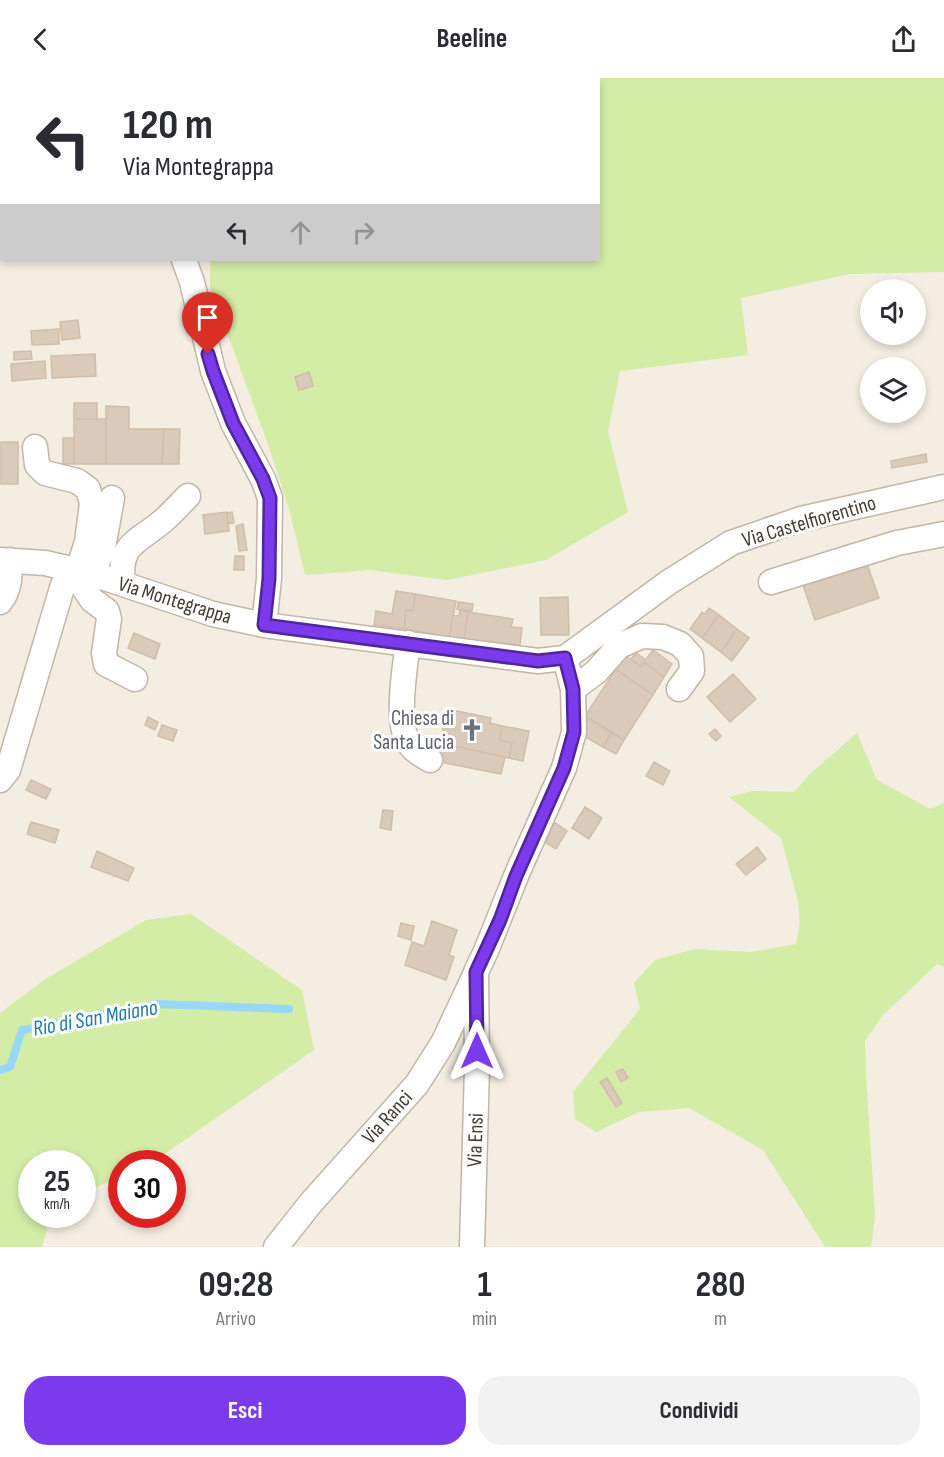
<!DOCTYPE html>
<html lang="it">
<style>
:root{--surface:#fff;--page:#f2f2f3;--text:#2b2b33;--muted:#7c7c81;--accent:#7c3aed}
body{margin:0;font-family:"Sofia Sans Condensed",sans-serif;background:var(--page);color:var(--text);height:100vh;display:flex;flex-direction:column;font-size:22px;white-space:nowrap}
*{box-sizing:border-box;margin:0}
p{font-size:20px;color:var(--muted)}
.icon{flex:none;width:33px;height:33px;fill:none;stroke:currentColor;stroke-width:2;stroke-linecap:round;stroke-linejoin:round}
.map{position:relative;height:1169px;overflow:hidden}
.panel{display:flex;flex-direction:column;background:var(--surface);flex:1}
.panel>*{flex:none}
.banner{position:absolute;left:0px;top:0px;width:600px;height:183px;box-shadow:0 3px 9px #0003;background:#fff;color:var(--text);overflow:hidden}
.tools{position:absolute;left:860px;top:201px;display:grid;gap:12px}
.tools a{display:grid;place-items:center;width:66px;height:66px;border-radius:50%;background:var(--surface);box-shadow:0 3px 9px #0003;font-size:30px}
.speed{position:absolute;left:18px;top:1072px;display:flex;gap:12px;font-size:30px;font-weight:700;text-align:center}
.speed>*{display:grid;place-content:center;width:78px;height:78px;border-radius:50%;background:var(--surface);box-shadow:0 3px 9px #0003;line-height:1}
.speed small{font-size:15px;font-weight:400}
.speed .limit{border:9px solid #d22;background:#fff;color:#111}
.pin{position:absolute;display:grid;place-items:center;width:51px;height:51px;color:#fff;margin:-62px -26px;border-radius:50% 50% 50% 0;rotate:-45deg;box-shadow:0 0 6px #0007}
.pin .icon{rotate:45deg}
.me{position:absolute;width:66px;margin:-33px;rotate:0deg;stroke-linejoin:round;filter:drop-shadow(0 0 4px #0008)}
.turn{display:flex;align-items:center;gap:21px;height:126px;padding:0 24px;font-size:27px}
.turn .icon{width:78px;height:78px;stroke-width:2.5}
.turn b{display:block;font-size:42px;line-height:51px}
.lanes{display:flex;align-items:center;height:57px;padding:0 24px;background:#0003;justify-content:center;gap:30px;direction:ltr}
.lanes .off{opacity:.35}
.eta{display:flex;justify-content:space-evenly;align-items:center;height:102px;text-align:center}
.eta b{font-size:36px;font-weight:700;line-height:42px}
.action{display:flex;gap:12px;margin-top:auto;padding:12px 24px}
.action a{flex:1;height:69px;border-radius:24px;background:var(--accent);color:#fff;font-size:24px;font-weight:700;line-height:69px;text-align:center}
.action a+a{background:var(--page);color:var(--text)}
header{display:flex;justify-content:space-between;align-items:center;height:78px;padding:0 24px;background:var(--surface);font-size:27px;font-weight:700}
.map>svg:first-child{display:block}
.green{fill:#d3eca6}
.lines{fill:none;stroke-linecap:round;stroke-linejoin:round}
.stream{stroke:#97d8f7;stroke-width:8}
.building{fill:#d9caba;stroke:#d1bea9;stroke-width:1.5}
.minor-casing{stroke:#c2b6a7;stroke-width:27}
.minor{stroke:#fff;stroke-width:24}
.route-casing{stroke:#51269a;stroke-width:15}
.route{stroke:#7c3aed;stroke-width:10}
.labels{text-anchor:middle;stroke-width:6;stroke-linejoin:round;paint-order:stroke}
.street-label{font-size:21px;fill:#453c32;stroke:#fff}
.worship-label{font-size:21px;fill:#5b616d;stroke:#fff;text-anchor:end}
.water-label{font-size:22px;font-style:italic;fill:#207caa;stroke:#fff}
</style>
<header><svg class="icon" aria-label="back" viewBox="0 0 24 24"><path d="M15 5l-7 7 7 7"/></svg>Beeline<svg class="icon" aria-label="share" viewBox="0 0 24 24"><path d="M12 15V3M7 8l5-5 5 5M5 13v7h14v-7"/></svg></header>
<div class="map">
<svg width="944" height="1169" viewBox="0 0 944 1169">
<rect width="100%" height="100%" fill="#f3ede2"/>
<!-- green -->
<path class="green" d="M177,0H944V194L849,196L741,220L748,277L620,293L608,353L628,434L546,482L447,502L369,492L305,497L289,431L268,366L210,209V182H598V2Z
M857,655L877,702L930,731L944,725V889L937,886L883,937L865,963L866,997L875,1138L871,1169H825L763,1072L689,1030L639,1034L596,1054L575,1041L573,1014L640,931L634,905L655,882L695,871L751,874L796,866L800,844L798,823L781,760L729,719L753,713L794,714L811,695Z
M191,836L302,912L314,972L163,1077L144,1086H122L121,1097L83,1116L82,1086H32V1137H51L42,1169H0V935L44,902L146,842Z"/>
<g class="lines">
<!-- stream -->
<path class="stream" d="M565,2L566,0
M0,992L10,989L22,952L158,926L289,931"/>
</g>
<!-- building -->
<path class="building" d="M78,242L80,260L62,262L60,244Z
M59,251V266L32,267L31,253Z
M31,273L32,281L14,282V274Z
M95,276L96,298L52,300L51,278Z
M45,283L46,300L12,303L11,286Z
M309,294L313,308L299,312L295,299Z
M74,325H97V341H74Z
M106,328L129,329V351H164L162,386H106Z
M74,341H106V386H74Z
M164,351H180L179,386H162Z
M63,360H74V386H63Z
M1,364H18V406H1Z
M926,376L927,384L892,390L891,383Z
M227,434L229,453L205,456L203,437Z
M232,434L234,445L228,446L227,435Z
M243,446L247,472L239,473L236,448Z
M235,478H244V492H234Z
M867,486L879,520L815,542L803,507Z
M396,513L415,516L413,533L406,532L404,551L374,547L376,533L392,536Z
M415,516L456,523L449,559L404,551L406,532L413,533Z
M568,519L569,557H541L540,520Z
M458,524L473,526L472,533L457,531Z
M709,530L719,537L702,560L690,551L702,534L705,536Z
M460,532L468,534L464,561L449,559L453,537L459,538Z
M468,534L513,541L511,549L522,550L520,567L502,565V568L464,561Z
M719,537L737,551L721,574L702,560Z
M737,551L749,560L732,583L721,574Z
M134,555L160,566L155,581L128,570Z
M653,572L672,586L664,599L644,584Z
M636,575L646,582L641,589L631,581Z
M625,577L641,589L644,584L664,599L653,617L616,591Z
M616,591L653,617L624,662L585,638Z
M733,596L756,621L730,644L707,619Z
M447,631L491,640L490,645L502,648L499,662L512,665L509,680L440,665Z
M585,638L612,655L603,669L582,657Z
M148,639L158,644L155,652L145,647Z
M162,647L177,652L173,663L158,658Z
M502,648L529,653L523,683L509,680L512,665L499,662Z
M715,651L721,658L716,663L709,656Z
M612,655L624,662L616,676L603,669Z
M439,665L505,679L501,696L435,683Z
M654,684L670,693L663,707L646,698Z
M31,702L51,711L46,721L26,712Z
M585,729L602,740L589,761L572,750Z
M383,732L393,733L391,752L380,750Z
M31,744L59,752L55,765L27,756Z
M554,744L567,753L556,771L546,765Z
M757,769L766,781L746,797L736,786Z
M97,773L134,790L128,803L91,789Z
M432,843L457,852L449,877L454,879L446,902L405,887L412,864L424,868Z
M401,845L414,848L411,862L398,858Z
M623,991L628,1000L621,1004L616,994Z
M607,1000L622,1025L616,1029L600,1004Z"/>
<g class="lines">
<!-- minor casing -->
<g class="minor-casing">
<path id="minor" d="M141,0L142,2
M184,182L192,204L213,293L233,345L263,401L270,420L269,501L264,547
M35,369L37,387L45,395L77,403L88,411L92,425L87,464L78,492L84,510L92,522L107,533L109,541L104,575L106,586L135,601
M0,482L45,485L93,496L213,536L264,547L538,583L565,580
M93,496L103,470L112,420
M771,504L897,465L944,456
M123,506C118,464 138,465 164,442C172,435 180,426 188,418
M0,524C10,512 10,497 10,482
M408,565C405,589 394,650 411,668C415,674 424,678 430,682
M565,580L669,504L731,465L801,441L944,409
M573,611L596,594L619,568L642,558L663,559L680,566L691,578L692,593L679,611
M0,702L8,692L62,510L70,491
M276,1169L310,1126L417,1006L443,965L474,899
M472,1169L477,989L476,894L486,873L516,798L564,690L574,654L573,611L565,580"/>
</g>
<!-- minor -->
<use href="#minor" class="minor"/>
</g>
<g class="lines">
<!-- route casing -->
<g class="route-casing">
<path id="route" d="M208,276L213,293L233,345L263,401L270,420L269,501L264,547L538,583L565,580L573,611L574,654L564,690L516,798L500,842L476,894L477,973"/>
</g>
<!-- route -->
<use href="#route" class="route"/>
</g>
<!-- icons -->
<defs>
<g id="church-bare" transform="scale(1.8)"><path d="M-1.2-6h2.4v3.5h3.3v2.4h-3.3V6h-2.4V-.1h-3.3v-2.4h3.3Z" fill="#6b7280" stroke="#fff" stroke-width="2.5" paint-order="stroke"/></g>
</defs>
<g fill-rule="evenodd">
<use href="#church-bare" x="472" y="652"/>
</g>
<g class="labels">
<!-- street labels -->
<g class="street-label">
<text transform="translate(809 443) rotate(-16)" y="7">Via Castelfiorentino</text>
<text transform="translate(175 522) rotate(17)" y="7">Via Montegrappa</text>
<text transform="translate(387 1039) rotate(-48)" y="7">Via Ranci</text>
<text transform="translate(475 1062) rotate(-88)" y="7">Via Ensi</text>
</g>
<!-- worship labels -->
<g class="worship-label">
<text x="454" y="647">Chiesa di<tspan x="454" dy="24">Santa Lucia</tspan></text>
</g>
<!-- water labels -->
<g class="water-label">
<text transform="translate(95 939) rotate(-10)" y="8">Rio di San Maiano</text>
</g>
</g>
</svg>
<div class="tools">
<a><svg class="icon" aria-label="sound" viewBox="0 0 24 24"><path d="M4 9h4l5-4v14l-5-4H4zM17 9q2 3 0 6"/></svg></a>
<a><svg class="icon" aria-label="layers" viewBox="0 0 24 24"><path d="M12 4l9 5-9 5-9-5zM3 14l9 5 9-5"/></svg></a>
</div>
<div class="speed"><div>25<small>km/h</small></div><div class="limit">30</div></div>
<div class="pin" style="left:208px;top:276px;background:#d93025"><svg class="icon" aria-label="arrive" viewBox="0 0 24 24"><path d="M6 21V4h12l-3 4 3 4H6"/></svg></div>
<svg class="me" style="left:477px;top:973px" viewBox="-20 -20 40 40"><path d="M0-17L14 15 0 8-14 15z" fill="#7c3aed" stroke="#fff" stroke-width="4"/></svg>
<div class="banner">
<div class="turn"><svg class="icon" aria-label="left" viewBox="0 0 24 24"><path d="M17 20v-9H6M10 6l-5 5 5 5"/></svg><div><b>120 m</b>Via Montegrappa</div></div>
<div class="lanes"><svg class="icon" aria-label="left" viewBox="0 0 24 24"><path d="M17 20v-9H6M10 6l-5 5 5 5"/></svg><svg class="icon off" aria-label="ahead" viewBox="0 0 24 24"><path d="M12 20V5M6 11l6-6 6 6"/></svg><svg class="icon off" aria-label="right" viewBox="0 0 24 24"><path d="M7 20v-9h11M14 6l5 5-5 5"/></svg></div>
</div>
</div>
<section class="panel">
<div class="eta">
<div><b>09:28</b><p>Arrivo</p></div>
<div><b>1</b><p>min</p></div>
<div><b>280</b><p>m</p></div>
</div>
<div class="action"><a>Esci</a><a>Condividi</a></div>
</section>
